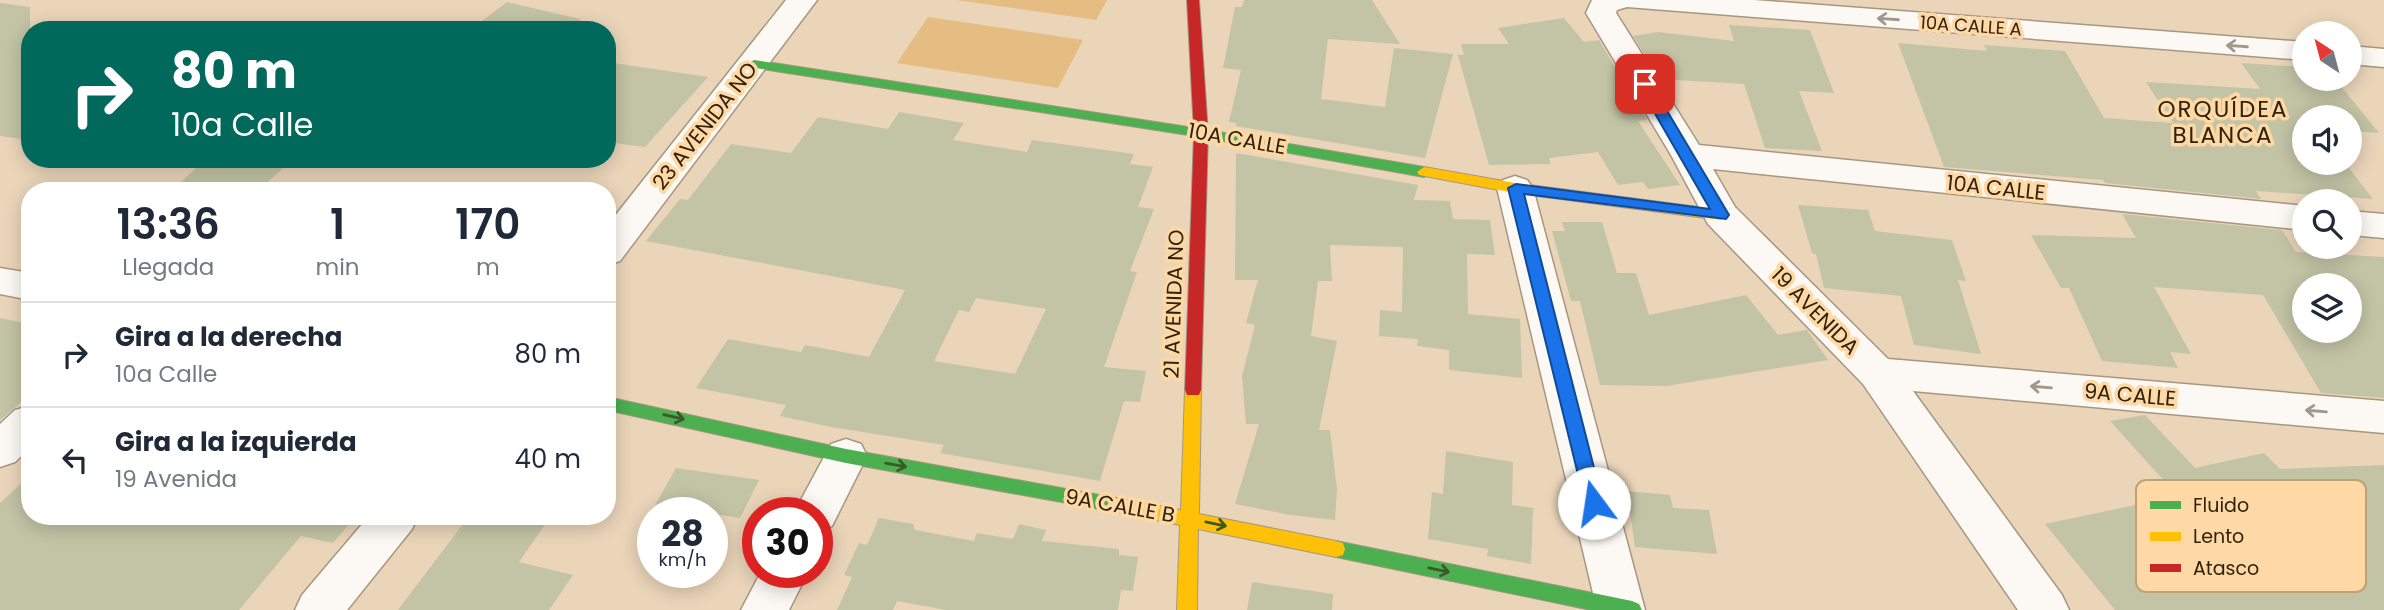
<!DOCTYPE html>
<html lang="es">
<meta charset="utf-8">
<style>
:root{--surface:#fff;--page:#f2f2f3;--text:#1f2937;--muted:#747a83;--line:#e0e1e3}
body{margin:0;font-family:Poppins,sans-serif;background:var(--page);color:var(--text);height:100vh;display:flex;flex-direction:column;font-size:26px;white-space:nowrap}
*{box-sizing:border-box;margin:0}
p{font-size:23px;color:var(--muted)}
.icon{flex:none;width:38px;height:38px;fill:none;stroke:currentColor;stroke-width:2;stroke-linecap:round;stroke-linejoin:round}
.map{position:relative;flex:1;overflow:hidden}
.side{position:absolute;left:21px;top:182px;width:595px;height:343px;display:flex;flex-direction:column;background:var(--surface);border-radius:28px;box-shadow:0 4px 18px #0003}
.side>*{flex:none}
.top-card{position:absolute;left:21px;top:21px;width:595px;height:147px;border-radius:28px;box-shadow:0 4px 18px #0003;background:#00695c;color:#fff;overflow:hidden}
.needle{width:46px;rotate:324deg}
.fabs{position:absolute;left:2292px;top:21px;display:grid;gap:14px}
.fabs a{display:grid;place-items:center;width:70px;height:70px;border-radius:50%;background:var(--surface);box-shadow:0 4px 18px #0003;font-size:35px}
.speed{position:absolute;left:637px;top:497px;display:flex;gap:14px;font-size:35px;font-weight:700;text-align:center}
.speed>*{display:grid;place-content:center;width:91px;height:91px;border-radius:50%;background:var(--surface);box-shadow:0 4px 18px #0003;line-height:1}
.speed small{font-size:18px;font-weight:400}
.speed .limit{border:10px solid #d22;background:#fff;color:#111}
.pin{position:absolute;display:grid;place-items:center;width:60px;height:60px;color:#fff;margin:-30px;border-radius:14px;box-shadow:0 4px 10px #0006}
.me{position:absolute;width:77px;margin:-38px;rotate:346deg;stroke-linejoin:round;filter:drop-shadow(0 0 5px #0008)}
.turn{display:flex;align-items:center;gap:24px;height:147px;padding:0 35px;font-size:32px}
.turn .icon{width:91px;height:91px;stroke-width:2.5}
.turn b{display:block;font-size:49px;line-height:60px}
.eta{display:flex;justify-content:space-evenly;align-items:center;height:119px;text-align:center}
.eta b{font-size:42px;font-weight:600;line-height:49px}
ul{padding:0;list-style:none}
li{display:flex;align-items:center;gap:21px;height:105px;padding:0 35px;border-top:2px solid var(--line)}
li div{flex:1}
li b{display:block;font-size:26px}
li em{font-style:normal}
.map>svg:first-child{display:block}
.green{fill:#e5bc81}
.building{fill:#c3c4a5;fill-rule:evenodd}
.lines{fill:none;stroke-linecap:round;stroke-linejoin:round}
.street-casing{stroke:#a79781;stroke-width:3}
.fast-casing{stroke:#a79781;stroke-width:2}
.slow-casing{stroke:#a79781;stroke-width:2}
.jam-casing{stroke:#a79781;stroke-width:2}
.street{fill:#fcf9f4;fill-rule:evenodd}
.fast{fill:#4caf50;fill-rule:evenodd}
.slow{fill:#ffc107;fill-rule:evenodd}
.jam{fill:#c62828;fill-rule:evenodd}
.oneway{stroke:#a0988c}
.oneway2{stroke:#3b5a28}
.route{fill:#1a73e8;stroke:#114b97;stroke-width:2}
.labels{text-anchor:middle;stroke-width:7;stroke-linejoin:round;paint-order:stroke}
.far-street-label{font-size:18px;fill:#30220d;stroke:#fed8a5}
.street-label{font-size:21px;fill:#30220d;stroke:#fed8a5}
.neighbourhood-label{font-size:23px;letter-spacing:2px;fill:#30220d;stroke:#fed8a5}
.key{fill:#fed8a5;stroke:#c0a177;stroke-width:2}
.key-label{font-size:19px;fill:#30220d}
</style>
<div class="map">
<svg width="2384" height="610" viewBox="0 0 2384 610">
<rect width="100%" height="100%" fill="#ead5b9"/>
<!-- green -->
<path class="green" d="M956,0H1107L1096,20Z
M928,17L1083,40L1058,88L897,63Z"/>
<!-- building -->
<path class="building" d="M1244,0H1372L1400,44L1328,39L1321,99L1385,107L1394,48L1453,54L1425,158L1236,126V123L1229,122L1241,70L1223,68L1235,7H1242Z
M507,2L580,19L579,30H470Z
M0,3L30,7V140L0,136Z
M1564,18L1584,42L1599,40L1647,120L1638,121L1680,185L1648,189L1643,182L1618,185L1598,152L1549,158L1551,164L1489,165L1458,55H1464L1461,44H1509L1498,28Z
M1729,25L1810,30L1834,93L1799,91L1822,151L1765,148L1744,84L1660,79L1633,36L1658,32L1734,41Z
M1898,43L1987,51L1984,45L2065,51L2104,118L2173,123L2146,82L2260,89L2241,63L2305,67V79H2335L2379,133L2350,131V117H2305V163H2345L2373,199L2256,191L2261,199L2105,183L2103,180L1944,167Z
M607,62L708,77L645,147L607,142Z
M899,112L964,123L953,140L1027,152L1032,140L1134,154L1130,164L1153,167L1138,207L1154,209L1130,271L1137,272L1104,367L1146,371L1140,402L1124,401L1100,481L940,453L944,445L831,427L780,416L786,405L696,388L728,339L801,352L805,345L869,357L905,290L646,241L680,199L688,200L731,144L791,153L818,117L888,129ZM976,298L1046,309L1015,374L934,361L959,310L969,312Z
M1236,153L1418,185L1414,200L1450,201L1453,219L1490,220L1495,255L1467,254L1468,314L1520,319L1522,378L1449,370V350L1417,346L1418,339L1379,336L1380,310L1402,312L1403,247L1330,245L1332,281H1318L1311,336L1337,341L1319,430H1330L1337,489L1335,520L1291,515L1235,504L1259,424H1246L1242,376L1255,325L1246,323L1258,280H1235Z
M206,159H293L258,191H171Z
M1798,205L1868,210L1875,231L1952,240L1966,281L1958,280L1981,354L1914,345L1901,296L1824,288L1816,254L1812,253Z
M2122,214L2282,230L2296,252L2384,257V398L2321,393L2263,295L2154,287L2191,354L2170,352L2178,368L2102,361L2069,288H2061L2031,235L2136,238ZM2305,285H2350V331H2305Z
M1562,222H1602L1617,273H1636L1649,315L1746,295L1778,335L1807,330L1828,360L1666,386L1600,385L1580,301H1571L1552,231H1565Z
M0,318L30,324V395L0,420Z
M2145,415L2195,468L2264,453L2280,469L2384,465V610H2115L2045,524L2178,496L2110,421Z
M1446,451L1513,462L1512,505L1533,508L1531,564L1487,556L1488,549L1428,539L1432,492L1443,494Z
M676,468L759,480L740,518L655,505Z
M30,475V516H179L219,525L227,516H356L333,543L301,536L239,610H0V503Z
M1627,491L1670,495L1673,508L1709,510L1717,554L1635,547Z
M469,516H551L519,562L573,575L549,610H398Z
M879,518L913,524L915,530L974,541L977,533L1013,539L1019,524L1046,530L1042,541L1119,549V555L1138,557L1133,591L1121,590L1118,610H946L897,601L893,610H837L852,577L844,575L859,543L867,545Z
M1252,582L1333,594L1332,610H1247Z"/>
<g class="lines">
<!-- street casing -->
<g class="street-casing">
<path id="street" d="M786,0H817L620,261L607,265V226Z
M1592,0H1754L2305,42V60L1627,7L1617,10L1616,13L1699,145L2305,206V230L1713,169L1735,207L1888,359L2384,401V433L1913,391L2062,595L2069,610H2018L1863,384L1708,224L1671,155L1586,13Z
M2350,46L2384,49V67L2350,64Z
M1515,176L1527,180L1533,188L1645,610H1597L1497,188L1503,180Z
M2350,211L2384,214V238L2350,235Z
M0,268L30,273V300L0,294Z
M30,406V448L15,462L0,467V424L15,410Z
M846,439L861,444L867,456L832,526L817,531V513H794L831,444Z
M369,516H418L412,529L347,610H295L302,595Z
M761,572H808L789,610H741Z"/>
</g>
<!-- fast casing -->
<g class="fast-casing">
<path id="fast" d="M754,60L1201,129L1424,167L1431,172L1424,177L1201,137L749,67L748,64Z
M607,397L846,449L1116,498L1122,500L1125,505L1122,510L1116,512L846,463L607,410Z
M1336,541L1632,601L1639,604L1642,610H1591L1336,557L1329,555L1327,549L1329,543Z"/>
</g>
<!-- slow casing -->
<g class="slow-casing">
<path id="slow" d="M1424,167L1515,183L1721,210L1728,215L1721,220L1515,193L1419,175L1417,172Z
M1193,384L1199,385L1201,390L1199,514L1336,541L1343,543L1345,549L1343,555L1336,557L1198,529L1197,610H1177L1180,525L1116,512L1110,510L1107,505L1110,500L1116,498L1181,510L1185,390L1187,385Z"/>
</g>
<!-- jam casing -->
<g class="jam-casing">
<path id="jam" d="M1187,0H1199L1208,133L1201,390L1199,395H1187L1185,390L1194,133Z"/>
</g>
<!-- street -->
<use href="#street" class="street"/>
<!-- fast -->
<use href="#fast" class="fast"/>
<!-- slow -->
<use href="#slow" class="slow"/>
<!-- jam -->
<use href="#jam" class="jam"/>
</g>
<!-- one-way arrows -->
<defs><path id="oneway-shaft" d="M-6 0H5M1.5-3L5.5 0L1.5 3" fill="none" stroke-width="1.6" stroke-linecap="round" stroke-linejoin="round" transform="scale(1.75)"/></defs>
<g class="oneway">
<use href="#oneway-shaft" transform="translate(1888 19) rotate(-176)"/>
<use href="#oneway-shaft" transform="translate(2237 46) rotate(-176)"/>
<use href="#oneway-shaft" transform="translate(2041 387) rotate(-175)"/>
<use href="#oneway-shaft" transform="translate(2316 411) rotate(-175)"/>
</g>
<g class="oneway2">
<use href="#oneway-shaft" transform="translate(674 417) rotate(13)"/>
<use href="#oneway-shaft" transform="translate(896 465) rotate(10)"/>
<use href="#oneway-shaft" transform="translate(1216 524) rotate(12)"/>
<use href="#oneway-shaft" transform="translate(1439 570) rotate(12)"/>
</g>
<!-- route -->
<path class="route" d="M1645,80L1651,84L1729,215L1726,219L1524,194L1603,503L1601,508L1594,510L1588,508L1585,503L1508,188L1516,184L1710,209L1638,84Z"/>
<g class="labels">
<!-- far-street labels -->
<g class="far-street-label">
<text transform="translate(1971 26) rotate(4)" y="6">10A CALLE A</text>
</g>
<!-- street labels -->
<g class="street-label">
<text transform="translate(705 126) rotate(-52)" y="7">23 AVENIDA NO</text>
<text transform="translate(1237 139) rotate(10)" y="7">10A CALLE</text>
<text transform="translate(1996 188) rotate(6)" y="7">10A CALLE</text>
<text transform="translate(1174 304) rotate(-88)" y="7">21 AVENIDA NO</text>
<text transform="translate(1815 311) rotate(45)" y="7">19 AVENIDA</text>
<text transform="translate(2130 395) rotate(5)" y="7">9A CALLE</text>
<text transform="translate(1120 506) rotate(10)" y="7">9A CALLE B</text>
</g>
<!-- neighbourhood labels -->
<g class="neighbourhood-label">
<text x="2223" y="117">ORQUÍDEA<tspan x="2223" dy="26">BLANCA</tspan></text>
</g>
</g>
<!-- legend -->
<rect x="2136" y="480" width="230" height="112" rx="10" class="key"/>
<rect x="2150" y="501" width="31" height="8" fill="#4caf50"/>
<rect x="2150" y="532" width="31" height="9" fill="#ffc107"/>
<rect x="2150" y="564" width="31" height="8" fill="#c62828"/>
<g class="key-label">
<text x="2193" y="512">Fluido</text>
<text x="2193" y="543">Lento</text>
<text x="2193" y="575">Atasco</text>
</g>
</svg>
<div class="fabs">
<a><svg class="needle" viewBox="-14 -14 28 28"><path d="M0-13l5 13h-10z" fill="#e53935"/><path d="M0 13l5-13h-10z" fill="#747a83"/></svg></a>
<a><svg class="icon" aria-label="sound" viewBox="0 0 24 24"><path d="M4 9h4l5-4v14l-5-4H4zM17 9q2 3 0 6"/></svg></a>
<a><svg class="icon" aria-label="search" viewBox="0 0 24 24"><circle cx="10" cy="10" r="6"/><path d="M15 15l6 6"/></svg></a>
<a><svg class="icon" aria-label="layers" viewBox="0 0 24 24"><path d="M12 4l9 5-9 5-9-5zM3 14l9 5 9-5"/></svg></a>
</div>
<div class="speed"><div>28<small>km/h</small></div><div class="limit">30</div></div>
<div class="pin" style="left:1645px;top:84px;background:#d93025"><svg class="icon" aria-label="arrive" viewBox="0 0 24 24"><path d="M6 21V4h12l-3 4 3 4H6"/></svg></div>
<svg class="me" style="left:1594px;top:503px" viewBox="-20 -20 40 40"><circle r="19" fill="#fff"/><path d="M0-13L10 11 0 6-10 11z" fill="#1a73e8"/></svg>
<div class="top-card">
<div class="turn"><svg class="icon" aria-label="right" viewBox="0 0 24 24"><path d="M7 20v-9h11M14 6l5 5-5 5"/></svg><div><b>80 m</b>10a Calle</div></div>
</div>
<section class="side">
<div class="eta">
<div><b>13:36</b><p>Llegada</p></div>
<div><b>1</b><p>min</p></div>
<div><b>170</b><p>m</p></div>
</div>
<ul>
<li><svg class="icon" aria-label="right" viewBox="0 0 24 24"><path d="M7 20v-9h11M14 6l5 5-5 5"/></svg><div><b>Gira a la derecha</b><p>10a Calle</p></div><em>80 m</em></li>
<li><svg class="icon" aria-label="left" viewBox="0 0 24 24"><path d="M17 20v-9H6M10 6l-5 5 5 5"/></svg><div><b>Gira a la izquierda</b><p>19 Avenida</p></div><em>40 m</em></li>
</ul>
</section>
</div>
